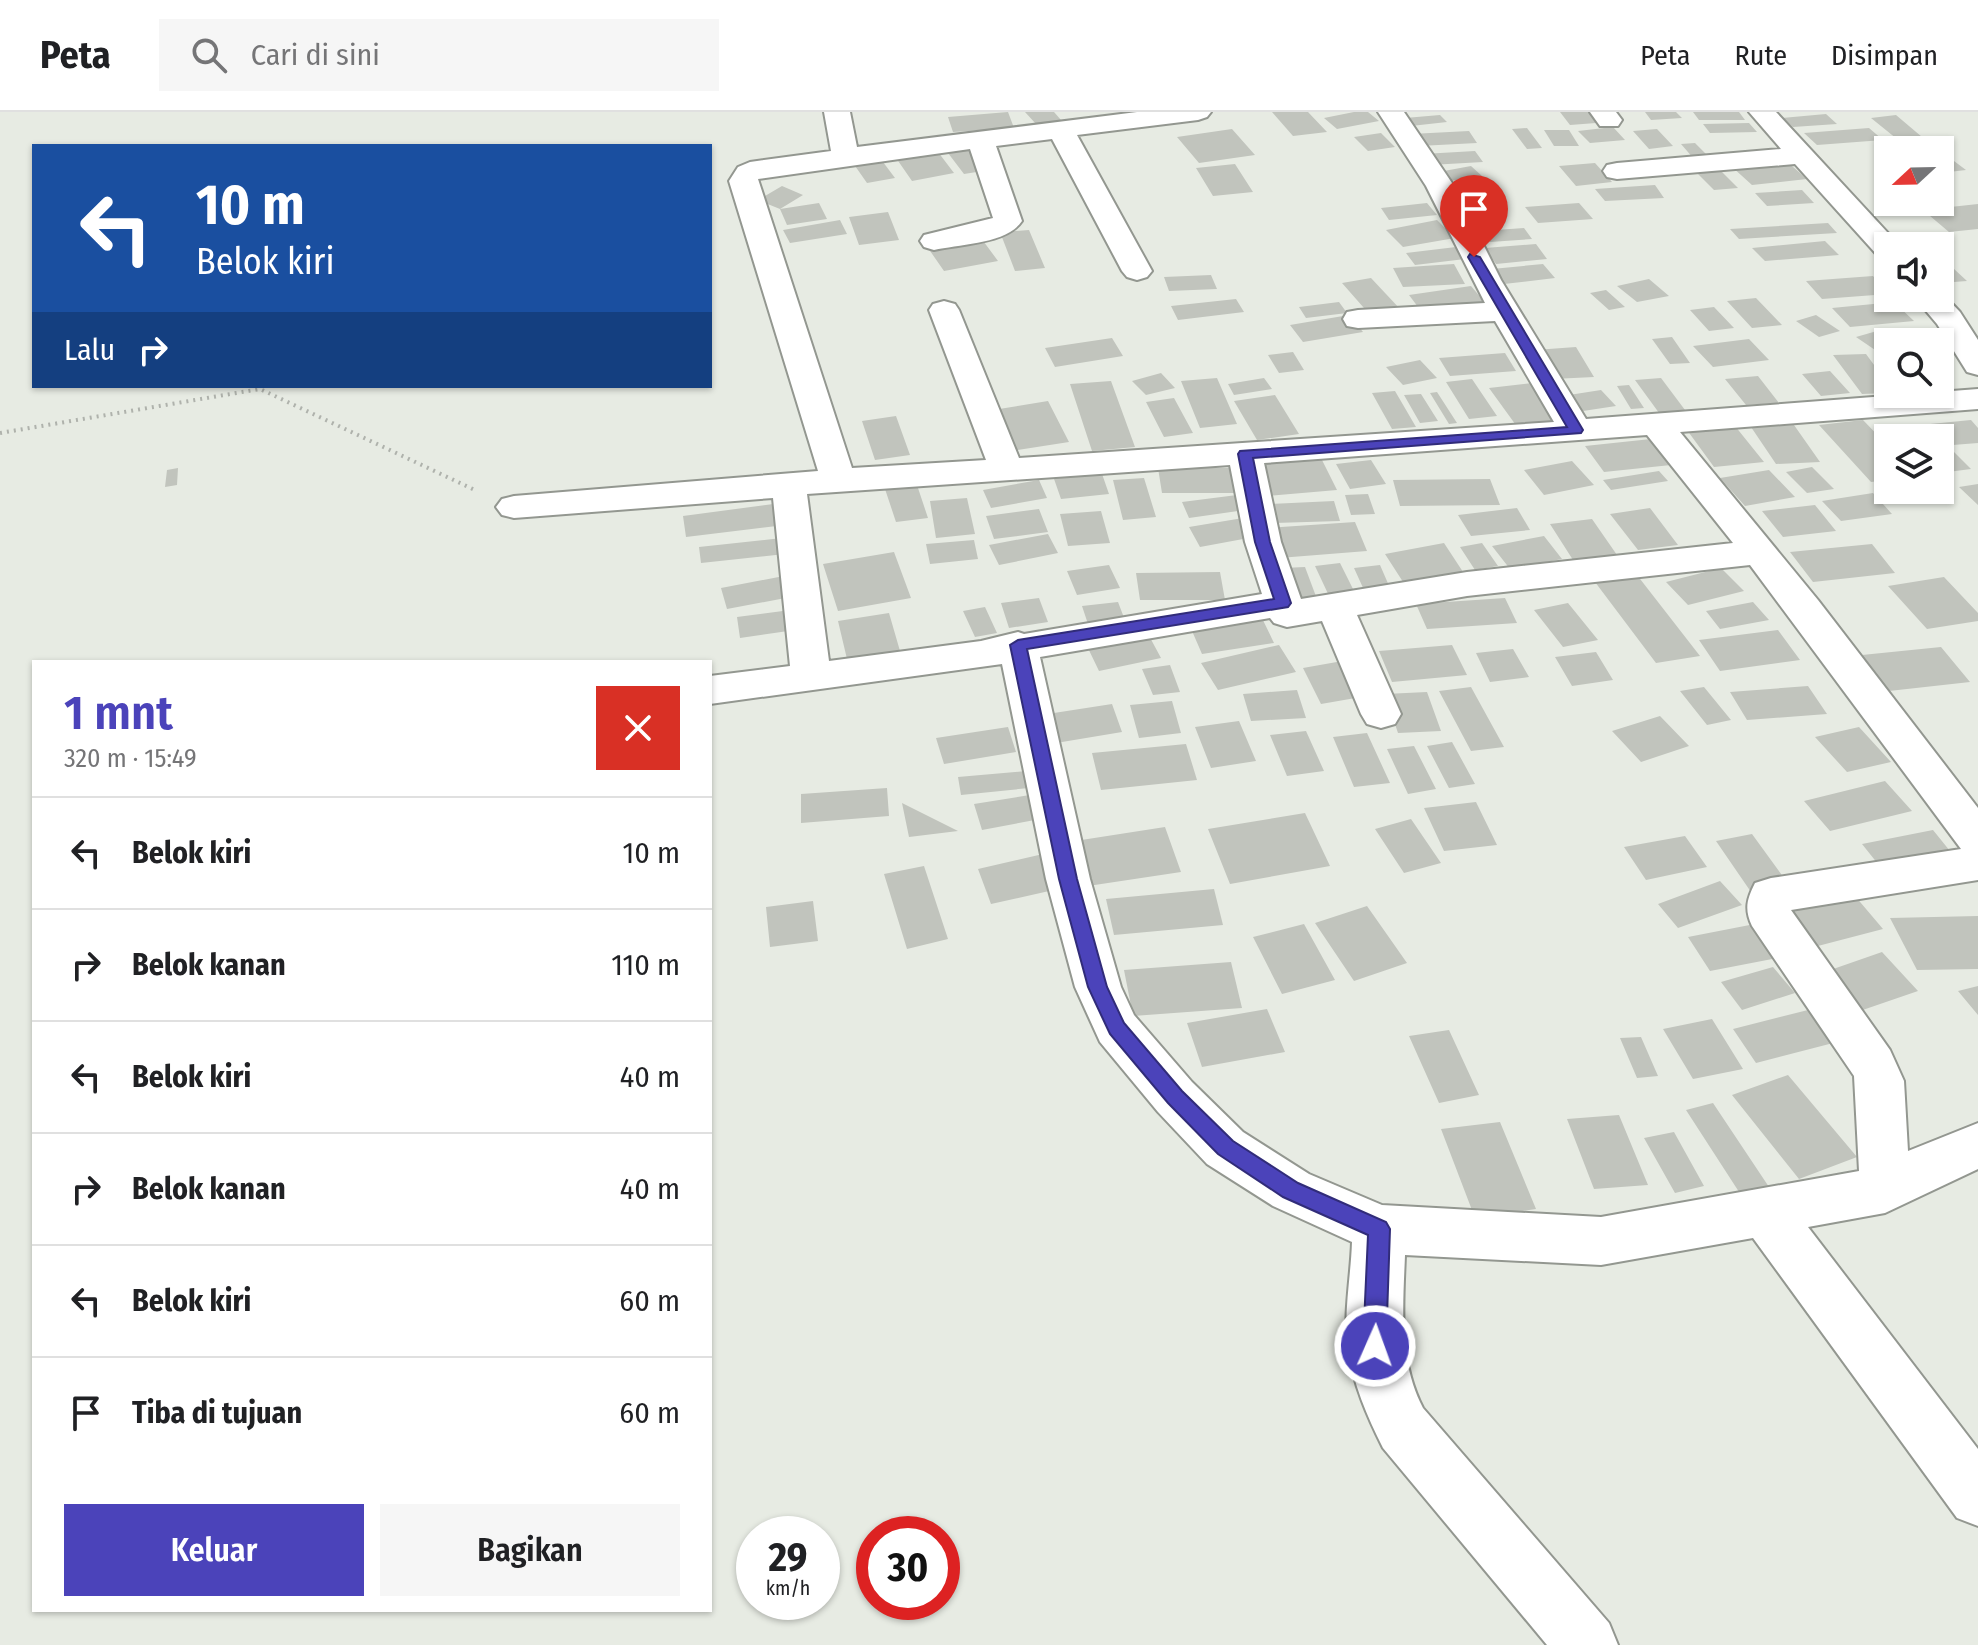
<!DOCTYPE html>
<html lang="id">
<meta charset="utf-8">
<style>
:root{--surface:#fff;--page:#f6f6f6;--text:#202124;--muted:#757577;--line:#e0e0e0;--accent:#4b43ba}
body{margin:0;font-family:"Fira Sans Condensed",sans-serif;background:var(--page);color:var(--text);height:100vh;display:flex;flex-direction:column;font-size:30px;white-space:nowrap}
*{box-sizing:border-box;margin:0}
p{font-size:26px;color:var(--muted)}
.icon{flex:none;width:44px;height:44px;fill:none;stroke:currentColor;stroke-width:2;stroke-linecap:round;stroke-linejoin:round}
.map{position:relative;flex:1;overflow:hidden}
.sheet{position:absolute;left:32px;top:548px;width:680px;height:952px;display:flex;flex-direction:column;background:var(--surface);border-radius:0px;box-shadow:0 2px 6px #0004}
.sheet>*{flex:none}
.guide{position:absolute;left:32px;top:32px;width:680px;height:244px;border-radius:0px;box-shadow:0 2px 6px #0004;background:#1a4fa0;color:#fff;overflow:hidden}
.needle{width:52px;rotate:248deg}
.buttons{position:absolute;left:1874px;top:24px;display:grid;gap:16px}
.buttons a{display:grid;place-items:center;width:80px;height:80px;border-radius:0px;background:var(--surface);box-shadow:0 2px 6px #0004;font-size:40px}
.speed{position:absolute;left:736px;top:1404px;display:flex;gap:16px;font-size:40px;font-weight:700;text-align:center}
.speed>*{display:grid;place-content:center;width:104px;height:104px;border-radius:50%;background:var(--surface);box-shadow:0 2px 6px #0004;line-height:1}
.speed small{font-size:20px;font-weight:400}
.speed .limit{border:12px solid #d22;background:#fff;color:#111}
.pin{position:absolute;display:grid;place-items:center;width:68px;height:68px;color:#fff;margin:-82px -34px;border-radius:50% 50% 50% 0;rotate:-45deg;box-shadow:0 0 8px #0007}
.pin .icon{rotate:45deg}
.me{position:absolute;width:88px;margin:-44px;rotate:2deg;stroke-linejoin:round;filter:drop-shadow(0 0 6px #0008)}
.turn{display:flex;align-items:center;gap:28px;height:168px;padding:0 32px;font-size:36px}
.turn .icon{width:104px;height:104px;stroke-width:2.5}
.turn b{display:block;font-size:56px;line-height:68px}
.then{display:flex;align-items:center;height:76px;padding:0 32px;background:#0003;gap:16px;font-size:30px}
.round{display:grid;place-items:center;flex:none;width:84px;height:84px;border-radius:0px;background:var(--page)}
.overview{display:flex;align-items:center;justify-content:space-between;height:136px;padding:0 32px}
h1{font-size:48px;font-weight:600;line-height:60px;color:var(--accent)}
.button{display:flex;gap:16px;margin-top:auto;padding:16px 32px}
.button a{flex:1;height:92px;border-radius:0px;background:var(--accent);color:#fff;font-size:32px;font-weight:600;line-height:92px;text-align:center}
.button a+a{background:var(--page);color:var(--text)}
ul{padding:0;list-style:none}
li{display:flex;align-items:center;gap:24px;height:112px;padding:0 32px;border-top:2px solid var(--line)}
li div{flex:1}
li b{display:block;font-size:30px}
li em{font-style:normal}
header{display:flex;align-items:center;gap:48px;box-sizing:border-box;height:112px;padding:0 40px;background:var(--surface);border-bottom:2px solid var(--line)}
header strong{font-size:38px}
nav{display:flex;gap:44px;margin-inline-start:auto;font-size:28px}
.search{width:560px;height:72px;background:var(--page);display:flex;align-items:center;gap:20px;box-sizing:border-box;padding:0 28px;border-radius:0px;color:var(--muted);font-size:30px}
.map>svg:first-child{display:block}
.building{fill:#c1c4bd}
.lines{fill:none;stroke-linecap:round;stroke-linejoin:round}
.street-casing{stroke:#939790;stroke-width:4}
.path{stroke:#afb2ac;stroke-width:4;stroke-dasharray:2 5;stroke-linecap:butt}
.street{fill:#fff;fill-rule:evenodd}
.route{fill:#4b43ba;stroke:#312c79;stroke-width:2}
</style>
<header>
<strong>Peta</strong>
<div class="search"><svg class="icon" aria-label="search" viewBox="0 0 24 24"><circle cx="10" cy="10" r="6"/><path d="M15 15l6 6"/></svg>Cari di sini</div>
<nav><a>Peta</a><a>Rute</a><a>Disimpan</a></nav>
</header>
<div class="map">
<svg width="1978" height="1533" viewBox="0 0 1978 1533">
<rect width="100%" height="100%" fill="#e7ebe3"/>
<!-- building -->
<path class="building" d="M1008,0L1014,16L953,20L948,5Z
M1025,0H1054L1061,8L1036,12Z
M1272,0H1308L1327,20L1293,24Z
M1354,0H1368L1379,9L1337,17L1324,6Z
M1560,0H1600L1609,10L1570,13Z
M1645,0H1676L1682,6L1651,8Z
M1693,0H1739L1745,8H1699Z
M1826,2L1837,12L1793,15L1782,6Z
M1440,3L1447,10L1411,14L1405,6Z
M1896,3L1922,25L1897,27L1871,6Z
M1749,11L1757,20L1710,21L1703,12Z
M1613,15L1625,28L1590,31L1578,19Z
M1527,16L1542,36L1527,37L1512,17Z
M1869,16L1883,28L1817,33L1804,21Z
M1232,17L1255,43L1199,51L1177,25Z
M1657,17L1673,34L1649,37L1633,19Z
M1544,18H1569L1579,34H1554Z
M1469,19L1477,31L1419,34L1411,22Z
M1381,21L1395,35L1368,39L1354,25Z
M1695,31L1709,45L1694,47L1681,32Z
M935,36L954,61L912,69L894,43Z
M973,37L989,58L964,62L948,41Z
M1475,39L1483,50L1430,53L1423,42Z
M1946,43L1966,58L1940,61V44Z
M880,46L895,66L867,71L853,51Z
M1785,48L1807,67L1752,73L1731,54Z
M1595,51L1612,70L1576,74L1559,54Z
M1235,52L1253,80L1213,84L1196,56Z
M1471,54L1482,64L1443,70L1433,61Z
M1721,59L1738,76L1714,78L1697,61Z
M1484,67L1495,78L1465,82L1454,72Z
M1655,73L1664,86L1605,89L1595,77Z
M782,74L803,83L780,97L758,88Z
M1802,78L1814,91L1767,94L1755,81Z
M1498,82L1506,90L1468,95L1460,87Z
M819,91L827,107L787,113L780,97Z
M1427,91L1437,103L1389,108L1381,96Z
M1579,91L1593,107L1538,111L1525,95Z
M1978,92V117L1949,120L1923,98Z
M888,100L899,128L859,133L849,105Z
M840,108L847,122L790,131L783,118Z
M1437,108L1455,126L1403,135L1386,118Z
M1828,111L1837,121L1739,127L1730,117Z
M1524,116L1532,127L1490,130L1482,119Z
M1029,118L1045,156L1015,159L1000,120Z
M981,126L998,149L944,159L928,136Z
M1825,129L1839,143L1765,149L1752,136Z
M1536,132L1547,147L1496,152L1485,136Z
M1456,135L1465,147L1415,153L1406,141Z
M1940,144L1967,169L1940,171Z
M1454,152L1465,172L1403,175L1393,156Z
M1543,152L1555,166L1504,172L1492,157Z
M1211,163L1217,177L1169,179L1164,165Z
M1873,164L1888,182L1822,187L1806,169Z
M1371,166L1401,198L1371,204L1342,171Z
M1649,167L1669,184L1637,190L1617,174Z
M1471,174L1488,194L1424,203L1409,183Z
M1606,178L1625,195L1609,198L1590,181Z
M1756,186L1782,213L1752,216L1727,189Z
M1236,187L1244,200L1178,208L1171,194Z
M1339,190L1347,201L1306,206L1299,195Z
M1894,190L1914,209L1850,215L1832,196Z
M1714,195L1734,216L1709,219L1690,198Z
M1349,203L1363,220L1303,230L1290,213Z
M1816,203L1840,219L1819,225L1796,209Z
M1884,217L1903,230H1888V240L1881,242L1856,225Z
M1672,225L1690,251L1670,252L1652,227Z
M1112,226L1123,244L1055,255L1045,236Z
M1749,227L1769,248L1713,255L1693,234Z
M1576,235L1594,265L1553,267L1535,238Z
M1293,240L1304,258L1279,261L1268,243Z
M1505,241L1516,259L1450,264L1439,246Z
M1866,242L1888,272V281L1862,282L1833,243Z
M1420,248L1437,266L1403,273L1386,255Z
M1830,259L1850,281L1821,284L1802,262Z
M1161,261L1175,276L1146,283L1132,269Z
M1758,264L1779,291L1746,293L1725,267Z
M1217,266L1237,312L1200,316L1181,269Z
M1264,266L1272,277L1234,283L1228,272Z
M1661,266L1688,302L1662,305L1635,268Z
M1472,267L1497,304L1469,307L1446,270Z
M1111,269L1135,335L1092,339L1070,272Z
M1532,271L1562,310L1518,316L1489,276Z
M1629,273L1644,296L1631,297L1617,274Z
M1601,278L1616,294L1583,299L1569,283Z
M1395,279L1416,315L1392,317L1372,281Z
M1437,280L1457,311L1449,312L1430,281Z
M1421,282L1438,309L1420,311L1404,283Z
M1275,283L1299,322L1257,328L1234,289Z
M1174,286L1193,321L1164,325L1146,290Z
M1048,289L1069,330L1012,339L993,298Z
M896,304L910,343L875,348L862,309Z
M1863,308L1888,334V368L1871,370L1819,313Z
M1971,308L1978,316V331L1940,334V326H1932L1920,313Z
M1794,313L1820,350L1776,352L1751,315Z
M1735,314L1764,350L1714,355L1687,318Z
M1651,327L1671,353L1604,360L1585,334Z
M1953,339L1971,357L1940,361V341Z
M1321,346L1337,378L1268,384L1254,352Z
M1371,348L1386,372L1350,377L1336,352Z
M1572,349L1594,373L1544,383L1524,358Z
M1812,355L1834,377L1807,381L1786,360Z
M178,356L177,373L165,375L167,358Z
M1158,356H1242L1247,381H1162Z
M1769,358L1795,385L1745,394L1720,366Z
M1101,359L1109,382L1061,387L1053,364Z
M1659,359L1668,369L1611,378L1603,368Z
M1144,366L1156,405L1123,408L1113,368Z
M1490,367L1500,393L1400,394L1393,368Z
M1039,368L1047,386L991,396L983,378Z
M916,370L928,406L896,410L884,374Z
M1978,372V393L1959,375Z
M1873,381L1892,402L1841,409L1822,389Z
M1368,382L1375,402L1351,403L1345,383Z
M1237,383L1245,398L1189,406L1182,390Z
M967,386L975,422L936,426L930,389Z
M1334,389L1340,409L1274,411L1269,392Z
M781,391L785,413L686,425L683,404Z
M1815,393L1836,419L1783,425L1762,399Z
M1517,396L1530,418L1471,424L1458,403Z
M1650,396L1678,433L1638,438L1610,402Z
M1039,397L1048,420L994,427L986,404Z
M1101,399L1110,431L1068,434L1060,402Z
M1243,406L1254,425L1200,435L1189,415Z
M1592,407L1617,443L1573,448L1550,412Z
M1355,410L1367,439L1279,446L1268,416Z
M1048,422L1058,441L999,453L989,433Z
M1544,424L1562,447L1510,457L1492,434Z
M791,425L794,441L701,451L699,435Z
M974,428L978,447L930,452L926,432Z
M1444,431L1465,463L1405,473L1385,442Z
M1482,431L1498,454L1475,458L1460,435Z
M1872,432L1895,461L1813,470L1790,440Z
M894,440L911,486L838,499L823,452Z
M1340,451L1356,483L1330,486L1315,454Z
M1109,453L1120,476L1077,483L1067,459Z
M1380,453L1390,476L1364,478L1354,456Z
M1305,455L1317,487L1295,489L1283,456Z
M1721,456L1744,479L1688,493L1666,470Z
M1220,460L1225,488H1140L1136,461Z
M789,463L796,484L727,497L721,476Z
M1637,463L1700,544L1656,551L1595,470Z
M1944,465L1978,501V509L1927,517L1888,474Z
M1039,486L1048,510L1009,516L1001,491Z
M1505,486L1517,511L1427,517L1416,492Z
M1118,490L1126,511L1089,515L1082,494Z
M1753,490L1769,508L1720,517L1706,499Z
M1568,491L1598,528L1563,535L1534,498Z
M985,495L997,521L975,525L963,499Z
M798,497L802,517L740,526L737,505Z
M889,501L900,539L847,547L838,509Z
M1260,502L1274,531L1202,542L1189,512Z
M1778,518L1800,548L1720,559L1699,528Z
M1147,520L1161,546L1099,559L1086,532Z
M1279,533L1296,560L1218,578L1201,551Z
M1452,533L1467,563L1392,570L1379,539Z
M1941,535L1970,570L1889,579L1862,543Z
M1513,537L1529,565L1490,570L1476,541Z
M1596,540L1613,568L1572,574L1555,545Z
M1348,548L1367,584L1321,592L1303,556Z
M1170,553L1180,580L1153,583L1142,557Z
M1808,574L1827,602L1747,608L1730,580Z
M1471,575L1504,635L1471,639L1439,579Z
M1704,575L1731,608L1707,613L1680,579Z
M1297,578L1306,606L1251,609L1243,582Z
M1427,580L1441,619L1398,621L1385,582Z
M1172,589L1181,621L1139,626L1130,593Z
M1112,592L1122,620L1050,632L1041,603Z
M1660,604L1689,634L1641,650L1612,619Z
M1239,609L1256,649L1211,656L1195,615Z
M1008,615L1016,640L944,652L936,626Z
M1859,615L1891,650L1847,660L1815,625Z
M1306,619L1324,659L1287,664L1270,623Z
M1367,621L1390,671L1354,675L1333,625Z
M1452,630L1475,672L1449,676L1427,634Z
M1186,632L1197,668L1101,678L1092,641Z
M1414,634L1436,677L1408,682L1387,637Z
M1026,659L1029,676L961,683L958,665Z
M1885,669L1912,699L1830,719L1804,689Z
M887,676L889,704L801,711V682Z
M1042,681L1051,705L982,718L974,692Z
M1476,690L1497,733L1444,739L1424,696Z
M902,691L958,719L909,725Z
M1305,701L1330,754L1230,772L1208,717Z
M1411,707L1441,751L1404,761L1375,717Z
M1165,715L1181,760L1088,774L1075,729Z
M1933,718L1954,744L1882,757L1862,732Z
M1752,722L1789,773L1751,780L1716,729Z
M1685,724L1707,755L1646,768L1624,735Z
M1043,742L1058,777L991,792L978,757Z
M924,754L948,827L907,837L884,762Z
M1720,769L1742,793L1678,816L1658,792Z
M1214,777L1223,813L1114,823L1106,787Z
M1855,784L1883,817L1814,835L1787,801Z
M813,789L818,829L770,835L766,795Z
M1367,794L1407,851L1354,869L1315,811Z
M1978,804V857L1917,858L1890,806Z
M1760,811L1783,845L1710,859L1688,825Z
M1304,812L1335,868L1282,882L1253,825Z
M1882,840L1918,879L1851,902L1816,863Z
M1231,850L1242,896L1133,904L1124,858Z
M1773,855L1795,881L1742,898L1721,870Z
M1978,874V903L1958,879Z
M1267,897L1285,940L1202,955L1187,911Z
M1812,897L1837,930L1756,951L1733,917Z
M1712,907L1743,957L1693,967L1663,917Z
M1449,918L1479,983L1439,991L1409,924Z
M1641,925L1658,964L1637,966L1620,926Z
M1788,963L1857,1045L1799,1067L1732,983Z
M1713,991L1769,1075L1741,1083L1686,998Z
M1619,1003L1648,1073L1594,1077L1567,1007Z
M1500,1010L1536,1097L1475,1106L1441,1017Z
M1674,1020L1704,1074L1675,1081L1644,1026Z"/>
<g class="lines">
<!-- street casing -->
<g class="street-casing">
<path id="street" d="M824,0H850L857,35L1137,0H1211L1207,5L1198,8L1077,23L1152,159L1147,165L1137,168L1127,165L1122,159L1052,27L996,34L1022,109C1007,132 959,132 934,138L924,135L920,129L924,123L993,106L970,37L758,67L852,356L986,348L929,198L933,192L944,189L955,192L959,198L1019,346L1554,310L1495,209L1358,216L1347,214L1343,207L1347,200L1358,198L1485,191L1426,74L1378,0H1404L1454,74L1501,168L1586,307L1978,277V297L1680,320L1818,488L1978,696V768L1791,798L1890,938L1904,969L1908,1039L1978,1011V1057L1885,1101L1808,1115L1978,1337V1414L1957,1406L1753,1126L1601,1153L1405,1143C1403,1196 1398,1247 1423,1296L1609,1511L1618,1533H1547L1383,1336C1367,1304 1353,1272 1348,1236C1343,1203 1351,1164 1352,1130L1273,1094L1207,1052L1158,1000L1100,930L1075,875L1046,767L1002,552L710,592V564L790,554L773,386L514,406L502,403L496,395L502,387L514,384L818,359L729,69L738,55L750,50L831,39ZM1647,323L1733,431L1467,460L1301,487L1281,430L1264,351ZM1230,353L1245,430L1262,482L1024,522L1018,520L981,529L829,549L807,382ZM1750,453L1961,737L1771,766L1755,771C1747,787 1744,797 1752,814L1854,964L1859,1059L1601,1105L1382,1093L1309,1062L1243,1020L1192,970L1134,903L1121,875L1090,767L1040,545L1270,506L1274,511L1287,515L1322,509L1361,602L1367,612L1381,616L1395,612L1401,602L1357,503L1467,484Z
M1590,0H1616L1622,8L1618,14H1600Z
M1749,0H1776L1900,134H1888V147L1878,144L1795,52L1617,67L1607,65L1603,59L1607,53L1617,51L1781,37Z
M1941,180L1960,200L1978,228V263L1967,260L1937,212L1915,186H1940Z"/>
</g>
<!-- path -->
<path class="path" d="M0,321L260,277L477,379"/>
<!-- street -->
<use href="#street" class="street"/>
</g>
<!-- route -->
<path class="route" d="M1470,142L1480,145L1583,318L1581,321L1253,346L1270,430L1291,491L1288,495L1027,537L1077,767L1107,875L1124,911L1182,979L1233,1029L1298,1071L1386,1110L1390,1117L1386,1234L1383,1241L1375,1245L1367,1241L1363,1234L1368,1123L1283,1085L1218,1042L1168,991L1110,922L1088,875L1059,767L1010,533L1018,528L1274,487L1255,430L1238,342L1240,339L1567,315L1468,145Z"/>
</svg>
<div class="buttons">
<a><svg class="needle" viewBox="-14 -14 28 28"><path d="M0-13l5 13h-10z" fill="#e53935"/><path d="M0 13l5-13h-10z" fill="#757577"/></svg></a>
<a><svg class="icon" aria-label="sound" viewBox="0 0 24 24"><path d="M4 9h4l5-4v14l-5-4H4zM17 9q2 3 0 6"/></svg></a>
<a><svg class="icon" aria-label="search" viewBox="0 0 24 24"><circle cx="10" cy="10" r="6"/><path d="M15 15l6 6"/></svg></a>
<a><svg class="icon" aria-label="layers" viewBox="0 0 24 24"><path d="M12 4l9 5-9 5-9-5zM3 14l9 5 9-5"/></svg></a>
</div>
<div class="speed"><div>29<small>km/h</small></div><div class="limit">30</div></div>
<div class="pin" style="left:1474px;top:145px;background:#d93025"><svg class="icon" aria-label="arrive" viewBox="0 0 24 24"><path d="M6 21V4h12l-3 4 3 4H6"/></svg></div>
<svg class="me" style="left:1375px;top:1234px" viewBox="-20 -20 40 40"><circle r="17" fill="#4b43ba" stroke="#fff" stroke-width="3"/><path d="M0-11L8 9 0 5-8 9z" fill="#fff"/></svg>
<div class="guide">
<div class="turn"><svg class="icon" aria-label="left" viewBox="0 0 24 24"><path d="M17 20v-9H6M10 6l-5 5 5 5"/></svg><div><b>10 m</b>Belok kiri</div></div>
<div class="then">Lalu<svg class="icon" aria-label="right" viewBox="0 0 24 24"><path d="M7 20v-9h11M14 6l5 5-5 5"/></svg></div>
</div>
<section class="sheet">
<div class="overview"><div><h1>1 mnt</h1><p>320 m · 15:49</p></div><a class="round" style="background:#d93025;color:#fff"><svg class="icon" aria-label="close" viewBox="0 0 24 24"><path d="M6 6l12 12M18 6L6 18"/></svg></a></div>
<ul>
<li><svg class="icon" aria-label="left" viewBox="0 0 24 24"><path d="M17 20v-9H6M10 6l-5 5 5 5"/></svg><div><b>Belok kiri</b></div><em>10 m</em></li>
<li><svg class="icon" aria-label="right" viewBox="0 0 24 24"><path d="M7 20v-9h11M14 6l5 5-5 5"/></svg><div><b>Belok kanan</b></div><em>110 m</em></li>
<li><svg class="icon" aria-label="left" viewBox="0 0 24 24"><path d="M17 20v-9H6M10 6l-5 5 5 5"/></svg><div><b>Belok kiri</b></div><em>40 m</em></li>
<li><svg class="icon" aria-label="right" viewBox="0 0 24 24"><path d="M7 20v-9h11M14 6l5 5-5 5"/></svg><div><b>Belok kanan</b></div><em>40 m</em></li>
<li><svg class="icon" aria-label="left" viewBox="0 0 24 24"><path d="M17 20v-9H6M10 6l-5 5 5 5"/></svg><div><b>Belok kiri</b></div><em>60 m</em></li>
<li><svg class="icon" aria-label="arrive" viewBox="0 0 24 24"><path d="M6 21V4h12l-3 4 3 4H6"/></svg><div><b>Tiba di tujuan</b></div><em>60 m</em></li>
</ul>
<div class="button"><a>Keluar</a><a>Bagikan</a></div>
</section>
</div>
